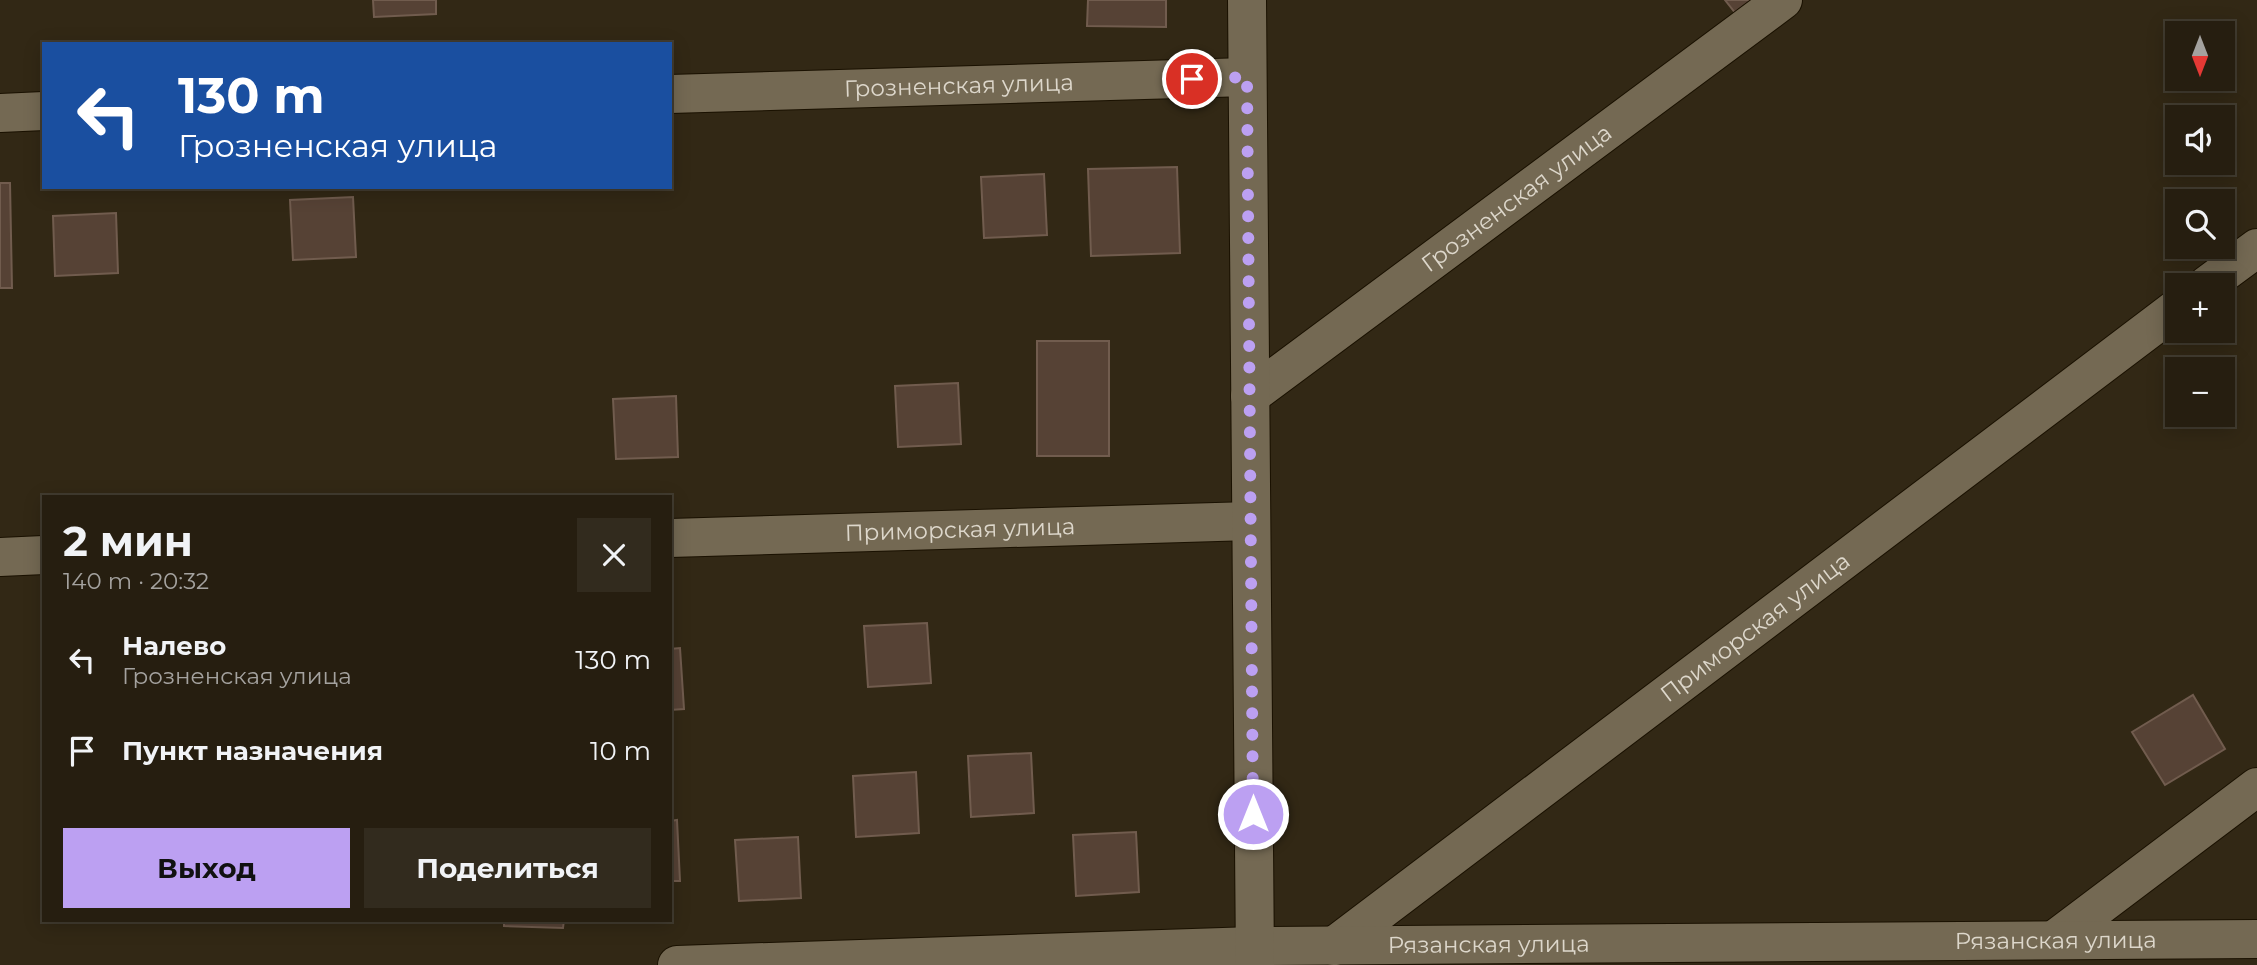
<!DOCTYPE html>
<html lang="ru">
<meta charset="utf-8">
<style>
:root{--surface:#261e10;--page:#322b1e;--text:#f1f3f6;--muted:#a4a29f;--line:#423c30;--accent:#bca0f2}
body{margin:0;font-family:Montserrat,sans-serif;background:var(--page);color:var(--text);height:100vh;display:flex;flex-direction:column;font-size:26px;white-space:nowrap}
*{box-sizing:border-box;margin:0}
p{font-size:23px;color:var(--muted)}
.icon{flex:none;width:38px;height:38px;fill:none;stroke:currentColor;stroke-width:2;stroke-linecap:round;stroke-linejoin:round}
.map{position:relative;flex:1;overflow:hidden}
.drawer{position:absolute;left:42px;top:495px;width:630px;height:427px;display:flex;flex-direction:column;background:var(--surface);border-radius:0px;box-shadow:0 4px 18px #0003,0 0 0 2px var(--line)}
.drawer>*{flex:none}
.banner{position:absolute;left:42px;top:42px;width:630px;height:147px;border-radius:0px;box-shadow:0 4px 18px #0003,0 0 0 2px var(--line);background:#1a4fa0;color:#fff;overflow:hidden}
.needle{width:46px;rotate:180deg}
.tools{position:absolute;left:2165px;top:21px;display:grid;gap:14px}
.tools a{display:grid;place-items:center;width:70px;height:70px;border-radius:0px;background:var(--surface);box-shadow:0 4px 18px #0003,0 0 0 2px var(--line);font-size:35px}
.pin{position:absolute;display:grid;place-items:center;width:60px;height:60px;color:#fff;margin:-30px;border:4px solid #fff;border-radius:50%;box-shadow:0 2px 7px #0007}
.me{position:absolute;width:77px;margin:-38px;rotate:0deg;stroke-linejoin:round;filter:drop-shadow(0 0 5px #0008)}
.turn{display:flex;align-items:center;gap:24px;height:147px;padding:0 21px;font-size:32px}
.turn .icon{width:91px;height:91px;stroke-width:2.5}
.turn b{display:block;font-size:49px;line-height:60px}
.round{display:grid;place-items:center;flex:none;width:74px;height:74px;border-radius:0px;background:var(--page)}
.overview{display:flex;align-items:center;justify-content:space-between;height:119px;padding:0 21px}
h1{font-size:42px;font-weight:700;line-height:52px}
.action{display:flex;gap:14px;margin-top:auto;padding:14px 21px}
.action a{flex:1;height:80px;border-radius:0px;background:var(--accent);color:#111;font-size:28px;font-weight:700;line-height:80px;text-align:center}
.action a+a{background:var(--page);color:var(--text)}
ul{padding:0;list-style:none}
li{display:flex;align-items:center;gap:21px;height:91px;padding:0 21px}
li div{flex:1}
li b{display:block;font-size:26px}
li em{font-style:normal}
.map>svg:first-child{display:block}
.building{fill:#564235;stroke:#715c4e;stroke-width:2}
.lines{fill:none;stroke-linecap:round;stroke-linejoin:round}
.minor-casing{stroke:#1a1101;stroke-width:40}
.tertiary-casing{stroke:#1a1101;stroke-width:40}
.minor{stroke:#746953;stroke-width:38}
.tertiary{stroke:#746953;stroke-width:38}
.route{stroke:#bca0f2;stroke-width:12;stroke-dasharray:0 21.6}
.labels{text-anchor:middle;stroke-width:7;stroke-linejoin:round;paint-order:stroke}
.street-label{font-size:23px;fill:#ddd7cb;stroke:#322815}
</style>
<div class="map">
<svg width="2257" height="965" viewBox="0 0 2257 965">
<rect width="100%" height="100%" fill="#322815"/>
<!-- building -->
<path class="building" d="M373,0H436V14L374,17Z
M1088,0H1166V27L1087,26Z
M1725,0H1756L1736,14Z
M1177,167L1180,253L1091,256L1088,169Z
M1044,174L1047,235L984,238L981,177Z
M0,183H10L12,288H0Z
M353,197L356,257L293,260L290,200Z
M116,213L118,273L55,276L53,216Z
M1037,341H1109V456H1037Z
M958,383L961,444L898,447L895,386Z
M676,396L678,457L616,459L613,399Z
M927,623L931,683L868,687L864,626Z
M680,648L684,709L670,710V649Z
M2193,695L2225,749L2165,785L2132,732Z
M1031,753L1034,813L971,817L968,756Z
M916,772L919,833L856,837L853,776Z
M677,820L680,881H670V821Z
M1136,832L1139,892L1076,896L1073,835Z
M798,837L801,898L739,901L735,840Z
M504,920H564L563,928L504,926Z"/>
<g class="lines">
<!-- minor casing -->
<g class="minor-casing">
<g id="minor">
<path id="s1" d="M670,94L1247,77"/>
<path d="M0,113L44,111"/>
<path d="M2207,285L2257,248"/>
<path id="s2" d="M1250,396L1783,0"/>
<path id="s3" d="M670,538L1251,521"/>
<path d="M0,557L44,555"/>
<path d="M2054,940L2257,787"/>
<path id="s4" d="M1334,946L2177,308"/>
<path id="s5" d="M677,965L1254,946L2257,939"/>
</g>
</g>
<!-- tertiary casing -->
<g class="tertiary-casing">
<path id="tertiary" d="M1247,0L1255,965"/>
</g>
<!-- minor -->
<use href="#minor" class="minor"/>
<!-- tertiary -->
<use href="#tertiary" class="tertiary"/>
</g>
<g class="lines">
<!-- route -->
<path class="route" d="M1192,79L1247,77L1253,814"/>
</g>
<g class="labels">
<!-- street labels -->
<g class="street-label">
<text dy="8" stroke="none"><textPath href="#s1" startOffset="289">Грозненская улица</textPath></text>
<text dy="8" stroke="none"><textPath href="#s2" startOffset="332">Грозненская улица</textPath></text>
<text dy="8" stroke="none"><textPath href="#s3" startOffset="290">Приморская улица</textPath></text>
<text dy="8" stroke="none"><textPath href="#s4" startOffset="528">Приморская улица</textPath></text>
<text dy="8" stroke="none"><textPath href="#s5" startOffset="1379">Рязанская улица</textPath></text>
<text dy="8" stroke="none"><textPath href="#s5" startOffset="812">Рязанская улица</textPath></text>
</g>
</g>
</svg>
<div class="tools">
<a><svg class="needle" viewBox="-14 -14 28 28"><path d="M0-13l5 13h-10z" fill="#e53935"/><path d="M0 13l5-13h-10z" fill="#a4a29f"/></svg></a>
<a><svg class="icon" aria-label="sound" viewBox="0 0 24 24"><path d="M4 9h4l5-4v14l-5-4H4zM17 9q2 3 0 6"/></svg></a>
<a><svg class="icon" aria-label="search" viewBox="0 0 24 24"><circle cx="10" cy="10" r="6"/><path d="M15 15l6 6"/></svg></a>
<a>+</a>
<a>−</a>
</div>
<div class="pin" style="left:1192px;top:79px;background:#d93025"><svg class="icon" aria-label="arrive" viewBox="0 0 24 24"><path d="M6 21V4h12l-3 4 3 4H6"/></svg></div>
<svg class="me" style="left:1253px;top:814px" viewBox="-20 -20 40 40"><circle r="17" fill="#bca0f2" stroke="#fff" stroke-width="3"/><path d="M0-11L8 9 0 5-8 9z" fill="#fff"/></svg>
<div class="banner">
<div class="turn"><svg class="icon" aria-label="left" viewBox="0 0 24 24"><path d="M17 20v-9H6M10 6l-5 5 5 5"/></svg><div><b>130 m</b>Грозненская улица</div></div>
</div>
<section class="drawer">
<div class="overview"><div><h1>2 мин</h1><p>140 m · 20:32</p></div><a class="round"><svg class="icon" aria-label="close" viewBox="0 0 24 24"><path d="M6 6l12 12M18 6L6 18"/></svg></a></div>
<ul>
<li><svg class="icon" aria-label="left" viewBox="0 0 24 24"><path d="M17 20v-9H6M10 6l-5 5 5 5"/></svg><div><b>Налево</b><p>Грозненская улица</p></div><em>130 m</em></li>
<li><svg class="icon" aria-label="arrive" viewBox="0 0 24 24"><path d="M6 21V4h12l-3 4 3 4H6"/></svg><div><b>Пункт назначения</b></div><em>10 m</em></li>
</ul>
<div class="action"><a>Выход</a><a>Поделиться</a></div>
</section>
</div>
